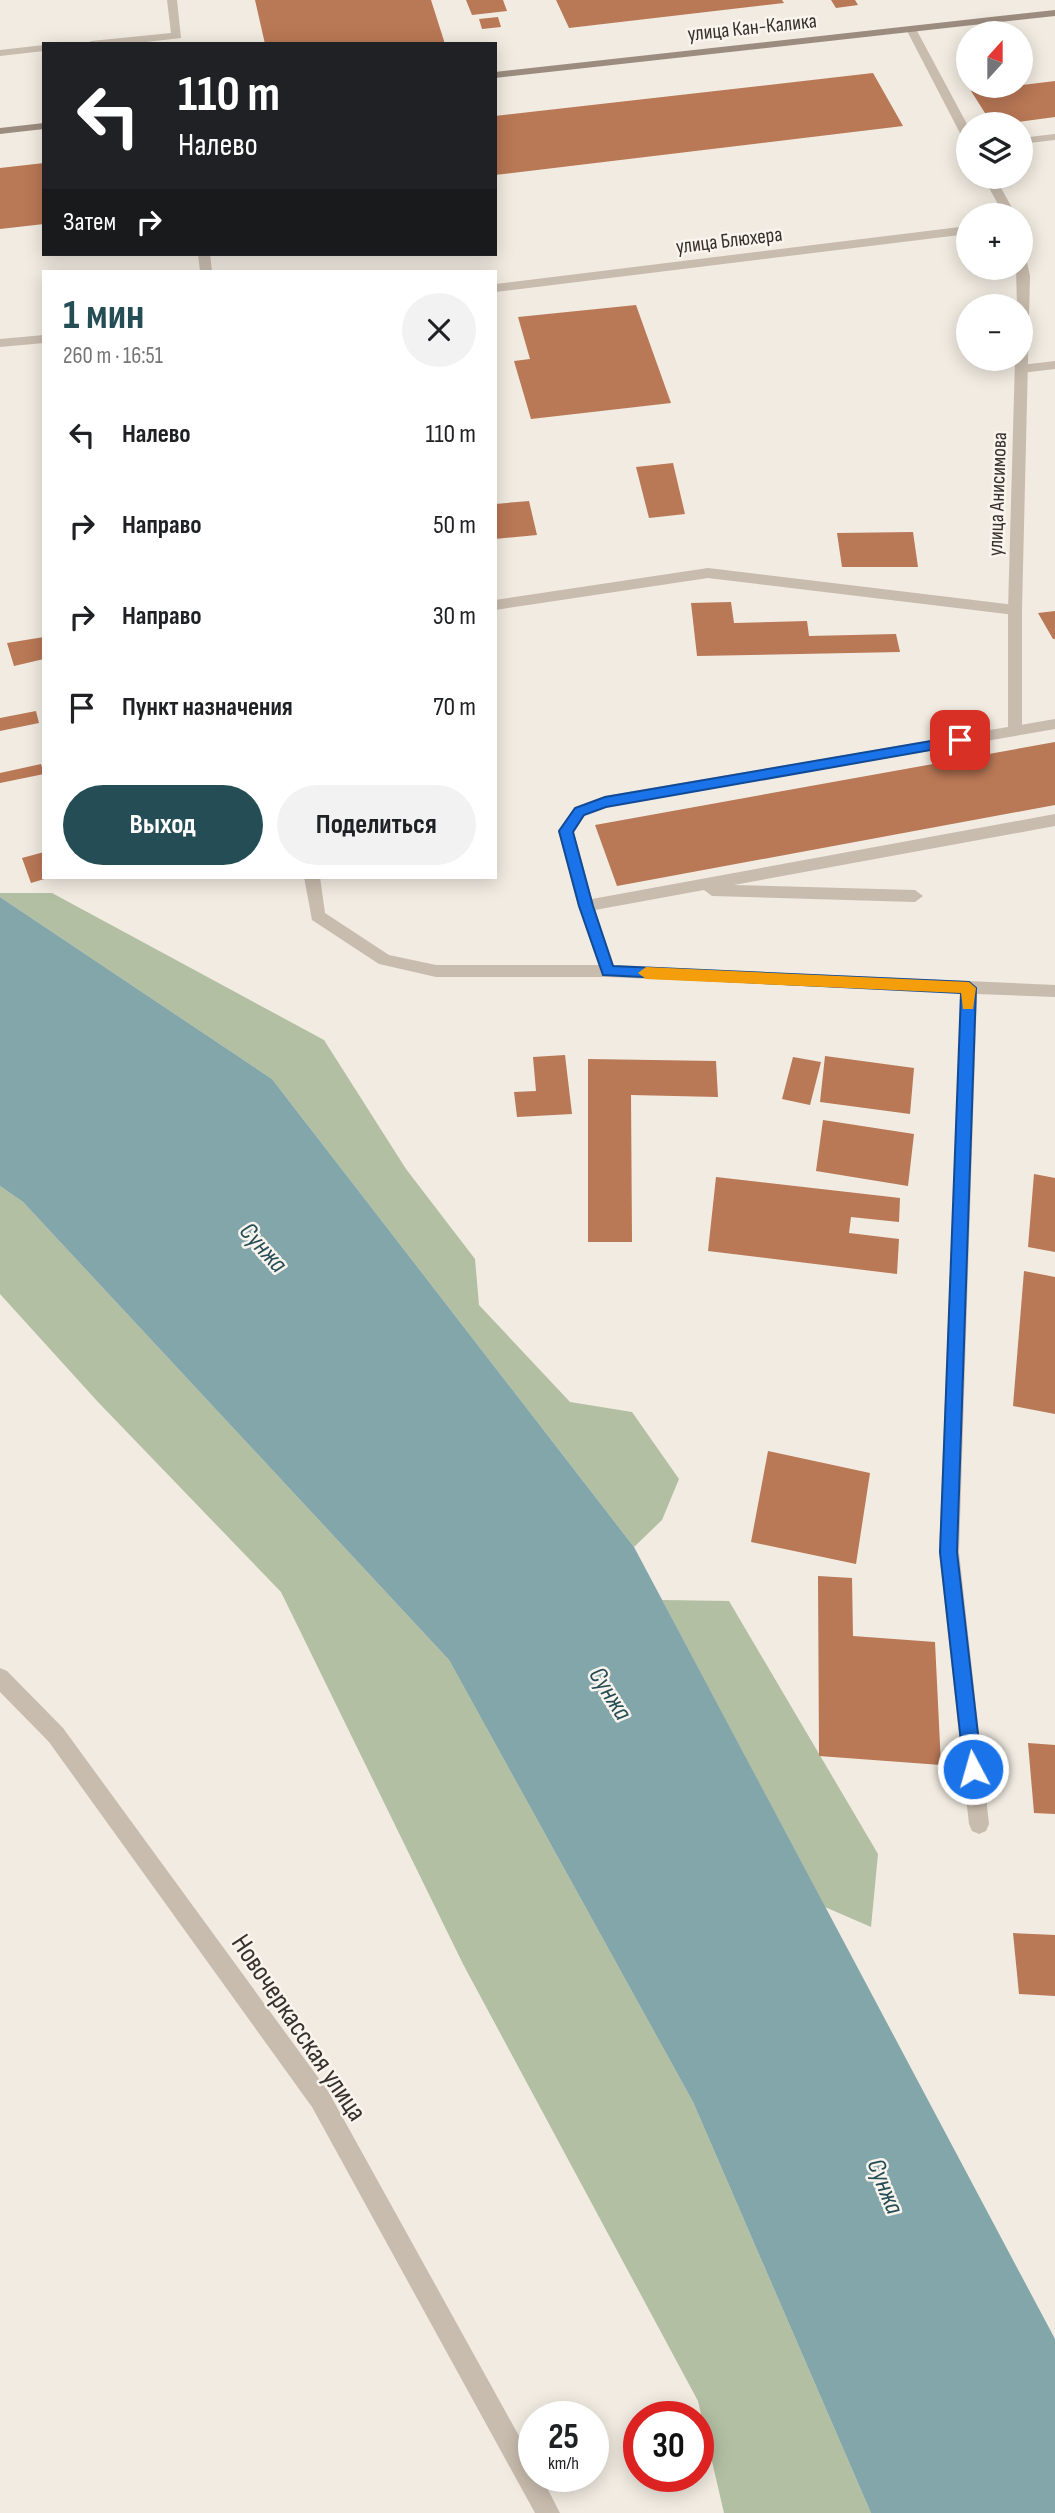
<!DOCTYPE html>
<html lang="ru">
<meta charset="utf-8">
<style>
:root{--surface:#fff;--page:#f2f2f2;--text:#202124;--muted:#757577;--accent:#254d55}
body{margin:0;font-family:"Sofia Sans Condensed",sans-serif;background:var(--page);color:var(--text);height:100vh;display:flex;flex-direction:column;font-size:26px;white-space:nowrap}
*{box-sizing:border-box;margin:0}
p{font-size:23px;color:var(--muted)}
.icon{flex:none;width:38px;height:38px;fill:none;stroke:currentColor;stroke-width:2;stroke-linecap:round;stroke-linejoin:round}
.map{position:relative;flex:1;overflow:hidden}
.sheet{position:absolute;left:42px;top:270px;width:455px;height:609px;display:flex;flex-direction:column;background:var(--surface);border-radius:0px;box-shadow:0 4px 18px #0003}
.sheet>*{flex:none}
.hud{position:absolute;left:42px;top:42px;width:455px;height:214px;border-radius:0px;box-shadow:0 4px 18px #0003;background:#202124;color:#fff;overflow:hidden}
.needle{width:46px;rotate:21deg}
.fabs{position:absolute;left:956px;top:21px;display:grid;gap:14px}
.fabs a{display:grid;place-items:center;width:77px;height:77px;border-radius:50%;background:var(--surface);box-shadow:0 4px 18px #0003;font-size:35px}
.speed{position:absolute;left:518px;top:2401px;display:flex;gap:14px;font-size:35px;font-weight:700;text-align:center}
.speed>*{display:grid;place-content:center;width:91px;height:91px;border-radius:50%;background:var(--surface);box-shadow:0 4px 18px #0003;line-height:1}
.speed small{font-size:18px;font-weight:400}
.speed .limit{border:10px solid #d22;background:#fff;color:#111}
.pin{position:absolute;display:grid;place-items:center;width:60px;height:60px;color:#fff;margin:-30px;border-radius:14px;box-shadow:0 4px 10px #0006}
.me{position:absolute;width:77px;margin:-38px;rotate:354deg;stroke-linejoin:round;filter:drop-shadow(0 0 5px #0008)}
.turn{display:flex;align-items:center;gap:24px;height:147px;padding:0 21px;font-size:32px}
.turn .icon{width:91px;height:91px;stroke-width:2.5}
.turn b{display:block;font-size:49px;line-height:60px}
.then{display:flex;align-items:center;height:66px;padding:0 21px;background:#0003;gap:14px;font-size:26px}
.round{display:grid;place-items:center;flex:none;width:74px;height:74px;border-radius:37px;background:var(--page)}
.overview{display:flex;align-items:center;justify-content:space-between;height:119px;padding:0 21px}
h1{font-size:42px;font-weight:700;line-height:52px;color:var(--accent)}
.action{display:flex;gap:14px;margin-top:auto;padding:14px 21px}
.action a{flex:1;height:80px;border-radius:42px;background:var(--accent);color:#fff;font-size:28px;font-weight:700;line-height:80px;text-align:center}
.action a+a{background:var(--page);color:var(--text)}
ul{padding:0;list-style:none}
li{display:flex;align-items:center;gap:21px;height:91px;padding:0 21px}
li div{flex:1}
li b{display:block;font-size:26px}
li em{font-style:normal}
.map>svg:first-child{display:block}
.green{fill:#b2bfa2}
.water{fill:#83a6ab}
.building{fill:#b97856}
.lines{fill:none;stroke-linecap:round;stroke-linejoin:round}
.lane{fill:#c8bcae;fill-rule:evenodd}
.street{fill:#c8bcae;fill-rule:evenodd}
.secondary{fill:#9c8c7f;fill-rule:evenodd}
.route{fill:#1a73e8;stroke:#114b97;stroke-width:2}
.slow{fill:#f59e0b}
.labels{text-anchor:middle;stroke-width:5;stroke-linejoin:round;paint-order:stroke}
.far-street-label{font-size:21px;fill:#37302b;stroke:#f9f4ed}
.water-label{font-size:26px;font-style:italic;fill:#254d55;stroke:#f9f4ed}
.near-street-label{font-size:28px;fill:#37302b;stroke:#f9f4ed}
</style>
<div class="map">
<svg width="1055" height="2513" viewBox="0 0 1055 2513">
<rect width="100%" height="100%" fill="#f1ebe1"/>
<!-- green -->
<path class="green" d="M0,893H52L324,1040L406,1169L475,1259L479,1305L570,1402L632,1412L679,1479L662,1520L634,1547L272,1079L0,897Z
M0,1186L23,1202L449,1660L693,2102L871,2513H724L698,2401L463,1964L281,1592L98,1402L0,1294Z
M662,1600L729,1601L878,1854L871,1927L825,1907Z"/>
<!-- water -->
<path class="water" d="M0,897L272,1079L634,1547L1055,2339V2513H871L693,2102L449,1660L23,1202L0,1186Z"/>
<!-- building -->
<path class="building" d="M255,0H431L445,44H265Z
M466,0H503L507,11L472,15Z
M556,0H782L784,3L569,28Z
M831,0H855L858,5L836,8Z
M498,17L501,27L482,29L479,19Z
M873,73L903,126L495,175V116Z
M1055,81V117L1002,124H992L971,91Z
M44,163V224L0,229V168Z
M636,305L671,403L531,419L514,361L530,359L518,317Z
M673,463L685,514L649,518L636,467Z
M529,501L537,535L495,539V504Z
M913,532L918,567H842L837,533Z
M731,602L734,623L807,621L809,636L896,634L900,652L697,656L691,603Z
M1055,611V639H1053L1038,613Z
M44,637V659L14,666L7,643Z
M36,711L39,723L0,731V718Z
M1055,742V805L617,886L595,825Z
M41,764L44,774L0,783V773Z
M44,852V877H51L31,883L22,858Z
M565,1055L572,1114L517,1117L514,1092L536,1091L533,1057Z
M825,1056L914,1068L910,1114L820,1102Z
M793,1057L821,1062L810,1105L782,1099Z
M588,1059L716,1061L718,1097L631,1095L632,1242H588Z
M823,1120L914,1134L908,1186L816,1171Z
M1034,1174L1055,1178V1252L1028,1247Z
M716,1177L900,1198L899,1222L851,1217L849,1233L899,1239L897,1274L708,1251Z
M1024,1271L1055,1277V1414L1013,1406Z
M768,1451L870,1473L856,1564L751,1542Z
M818,1576L852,1578L853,1636L935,1642L941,1765L819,1756Z
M1028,1743L1055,1745V1814L1034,1813Z
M1013,1933L1055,1935V1996L1019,1994Z"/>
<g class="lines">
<!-- lane -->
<path class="lane" d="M167,0H177L181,38L129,44H86L91,41L171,33Z
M44,45V51L0,56V50Z
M1055,134V140L1020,144V138Z
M1055,361V369L1021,373L1015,369L1021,365Z
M708,568L1015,605L1022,610L1015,615L708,578L495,610V600Z
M1055,719V729L607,807L585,815L574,832L592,899L1055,814V826L734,885L915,890L923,896L915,902L712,896L704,890L595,910L616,971L614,975H602L578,906L558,831L575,807L605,796Z"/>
<!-- street -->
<path class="street" d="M907,27L916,29L968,126V140L962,137L906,29Z
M983,177H995L1016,215H1004Z
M968,226V234L495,292V284Z
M198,254H210L212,271H200Z
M1020,254L1026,258L1030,276L1022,610V731L1015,736L1008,731V610L1015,359H1020V306H1017L1016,268H1020Z
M44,335V343L0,347V339Z
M304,877H320L325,913L389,955L436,965H608L1055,985V997L977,994L959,1552L989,1824L986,1831L979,1834L972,1831L969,1824L939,1552L961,993L608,977H436L379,964L312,920Z
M0,1668L7,1671L63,1728L328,2091L534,2463V2476H541L560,2513H535L312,2107L49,1742L0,1692Z"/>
<!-- secondary -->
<path class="secondary" d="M1055,10V16L495,78V72Z
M44,123V129L0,134V128Z"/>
</g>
<!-- route -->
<path class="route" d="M960,736L965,737V744L606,807L584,815L573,832L593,906L613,966L969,982L976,988L957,1552L982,1769L980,1776L973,1778L967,1776L964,1769L940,1552L961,993L603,975L579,906L559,831L575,808L605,797Z"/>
<!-- slow -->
<path class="slow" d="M646,967L969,982L976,988L973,1009H963L961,993L646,979L638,973Z"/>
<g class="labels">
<!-- far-street labels -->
<g class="far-street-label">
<text transform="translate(752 27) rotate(-6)" y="7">улица Кан-Калика</text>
<text transform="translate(729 240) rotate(-7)" y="7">улица Блюхера</text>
<text transform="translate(997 494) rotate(-88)" y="7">улица Анисимова</text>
</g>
<!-- water labels -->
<g class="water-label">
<text transform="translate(264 1247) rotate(48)" y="9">Сунжа</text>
<text transform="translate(611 1693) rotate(58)" y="9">Сунжа</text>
<text transform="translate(886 2186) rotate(68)" y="9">Сунжа</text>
</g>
<!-- near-street labels -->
<g class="near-street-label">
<text transform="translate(300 2027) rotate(56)" y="10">Новочеркасская улица</text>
</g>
</g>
</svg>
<div class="fabs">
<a><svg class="needle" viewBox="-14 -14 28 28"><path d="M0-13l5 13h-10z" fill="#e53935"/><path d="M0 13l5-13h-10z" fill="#757577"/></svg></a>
<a><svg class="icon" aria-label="layers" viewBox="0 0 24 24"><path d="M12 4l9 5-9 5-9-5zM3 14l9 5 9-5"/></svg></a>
<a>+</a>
<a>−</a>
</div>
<div class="speed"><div>25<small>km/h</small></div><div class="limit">30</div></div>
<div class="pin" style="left:960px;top:740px;background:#d93025"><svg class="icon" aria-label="arrive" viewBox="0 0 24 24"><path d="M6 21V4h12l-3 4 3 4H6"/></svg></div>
<svg class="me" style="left:973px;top:1769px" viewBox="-20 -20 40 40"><circle r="17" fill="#1a73e8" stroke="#fff" stroke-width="3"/><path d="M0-11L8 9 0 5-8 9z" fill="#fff"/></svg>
<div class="hud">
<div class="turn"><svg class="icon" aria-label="left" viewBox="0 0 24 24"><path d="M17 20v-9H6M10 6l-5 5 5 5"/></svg><div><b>110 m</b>Налево</div></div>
<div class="then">Затем<svg class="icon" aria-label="right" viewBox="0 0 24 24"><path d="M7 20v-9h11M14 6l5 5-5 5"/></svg></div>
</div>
<section class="sheet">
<div class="overview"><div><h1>1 мин</h1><p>260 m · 16:51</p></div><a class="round"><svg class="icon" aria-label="close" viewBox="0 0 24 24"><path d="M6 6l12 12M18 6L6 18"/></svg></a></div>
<ul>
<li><svg class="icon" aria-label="left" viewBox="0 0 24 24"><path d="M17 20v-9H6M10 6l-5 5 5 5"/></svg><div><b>Налево</b></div><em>110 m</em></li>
<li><svg class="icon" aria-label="right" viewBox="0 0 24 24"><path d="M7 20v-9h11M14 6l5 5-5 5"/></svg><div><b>Направо</b></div><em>50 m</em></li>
<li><svg class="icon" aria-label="right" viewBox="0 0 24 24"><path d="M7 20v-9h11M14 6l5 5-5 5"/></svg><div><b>Направо</b></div><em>30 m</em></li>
<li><svg class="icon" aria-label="arrive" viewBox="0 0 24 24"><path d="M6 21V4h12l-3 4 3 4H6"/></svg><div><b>Пункт назначения</b></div><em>70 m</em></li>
</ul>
<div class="action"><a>Выход</a><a>Поделиться</a></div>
</section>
</div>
